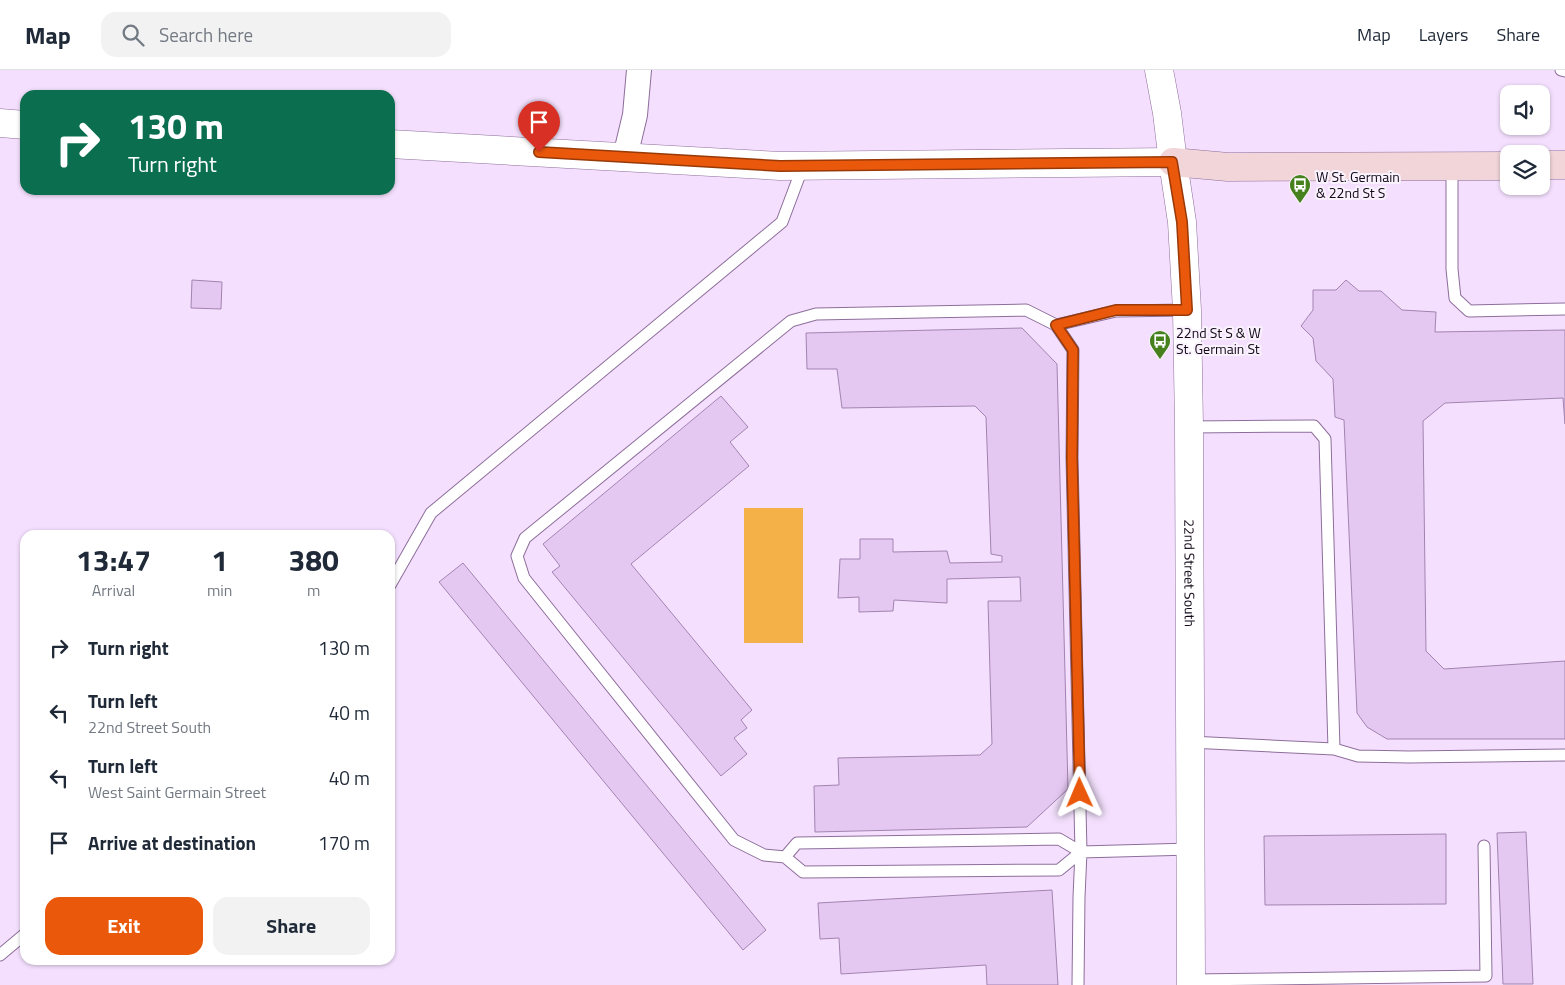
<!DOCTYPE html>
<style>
:root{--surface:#fff;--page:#f2f2f3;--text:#1f2937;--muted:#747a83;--line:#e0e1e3;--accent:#ea580c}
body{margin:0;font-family:"Titillium Web",sans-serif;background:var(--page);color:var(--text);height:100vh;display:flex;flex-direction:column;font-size:19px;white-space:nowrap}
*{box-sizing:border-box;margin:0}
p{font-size:16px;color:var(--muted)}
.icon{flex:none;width:28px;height:28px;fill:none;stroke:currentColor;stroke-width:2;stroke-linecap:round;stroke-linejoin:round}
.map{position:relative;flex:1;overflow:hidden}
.sheet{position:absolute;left:20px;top:460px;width:375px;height:435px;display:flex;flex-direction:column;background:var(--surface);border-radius:15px;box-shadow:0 1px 4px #0004}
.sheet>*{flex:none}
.guide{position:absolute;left:20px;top:20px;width:375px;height:105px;border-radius:15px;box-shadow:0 1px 4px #0004;background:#0b6e4f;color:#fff;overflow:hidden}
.buttons{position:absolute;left:1500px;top:15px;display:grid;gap:10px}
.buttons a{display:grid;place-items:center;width:50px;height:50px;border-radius:10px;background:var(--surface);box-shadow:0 1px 4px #0004;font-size:25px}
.pin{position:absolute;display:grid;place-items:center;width:42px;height:42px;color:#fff;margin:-51px -21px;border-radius:50% 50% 50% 0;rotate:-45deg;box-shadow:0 0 5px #0007}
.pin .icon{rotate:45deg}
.me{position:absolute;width:55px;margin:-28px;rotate:359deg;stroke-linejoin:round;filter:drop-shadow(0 0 4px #0008)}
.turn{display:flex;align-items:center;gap:18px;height:105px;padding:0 25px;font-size:22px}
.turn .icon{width:65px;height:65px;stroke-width:2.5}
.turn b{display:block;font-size:35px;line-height:42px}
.eta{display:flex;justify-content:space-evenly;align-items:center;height:85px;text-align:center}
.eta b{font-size:30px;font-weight:700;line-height:35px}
.button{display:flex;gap:10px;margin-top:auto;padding:10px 25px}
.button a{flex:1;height:58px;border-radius:15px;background:var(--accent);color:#fff;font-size:20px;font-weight:700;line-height:58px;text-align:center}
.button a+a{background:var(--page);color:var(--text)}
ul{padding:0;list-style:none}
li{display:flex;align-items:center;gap:15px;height:65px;padding:0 25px}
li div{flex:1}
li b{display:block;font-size:19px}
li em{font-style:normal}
header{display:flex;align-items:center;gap:30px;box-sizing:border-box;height:70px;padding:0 25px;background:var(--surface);border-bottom:1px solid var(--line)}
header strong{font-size:24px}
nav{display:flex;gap:28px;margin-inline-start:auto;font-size:18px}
.search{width:350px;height:45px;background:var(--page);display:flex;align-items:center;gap:12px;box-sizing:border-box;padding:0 18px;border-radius:15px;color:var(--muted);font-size:19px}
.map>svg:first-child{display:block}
.pitch{fill:#f3b148}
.building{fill:#e5c8f2;stroke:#a283b0}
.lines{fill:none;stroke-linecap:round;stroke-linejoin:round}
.service-casing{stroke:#8d6e9b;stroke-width:13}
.minor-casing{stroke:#8d6e9b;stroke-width:26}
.tertiary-casing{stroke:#8d6e9b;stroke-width:29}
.secondary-casing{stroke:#8d6e9b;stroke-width:29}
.service{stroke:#fff;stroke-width:11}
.minor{stroke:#fff;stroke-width:24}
.tertiary{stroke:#fff;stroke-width:28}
.secondary{stroke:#f1d5d8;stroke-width:28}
.route-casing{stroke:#983908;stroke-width:12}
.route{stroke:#ea580c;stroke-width:9}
.labels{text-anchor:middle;stroke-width:4;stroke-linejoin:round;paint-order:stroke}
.poi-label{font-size:14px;fill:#120717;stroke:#faf3fd;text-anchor:start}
.street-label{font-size:14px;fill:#120717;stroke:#faf3fd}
</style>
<header>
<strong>Map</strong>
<div class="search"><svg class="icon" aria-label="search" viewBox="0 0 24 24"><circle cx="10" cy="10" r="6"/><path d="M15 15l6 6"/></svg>Search here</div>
<nav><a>Map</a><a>Layers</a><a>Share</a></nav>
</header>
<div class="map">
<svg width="1565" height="915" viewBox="0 0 1565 915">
<rect width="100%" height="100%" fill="#f4e0fe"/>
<!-- pitch -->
<path class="pitch" d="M744,438H803V573H744Z"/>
<!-- building -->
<path class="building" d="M192,210L222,212L221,239L191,238Z
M1346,210L1359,221H1381L1402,240L1436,242L1435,262L1565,260V354L1563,328L1445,333L1423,351L1426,581L1444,599L1565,591V669H1387L1367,657L1357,643L1344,350L1335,347L1333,309L1316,291L1313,268L1301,256L1313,240V220H1336Z
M1022,258L1057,294L1068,719L1027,757L815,762L814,716L839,715L838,688L980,685L992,674L988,531H1021L1020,507L947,509V533L894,530L893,541L859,542V527L838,528L840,489H860V469H893V482L947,481L950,493L1002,492V486L991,484L986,347L975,336L842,338L837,299H807L806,263Z
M721,326L748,357L730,372L749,396L631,494L752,640L741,650L747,658L734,668L747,684L721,706L552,502L560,496L543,474Z
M463,493L766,860L743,880L439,512Z
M1526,762L1533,914H1503L1497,763Z
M1446,764V834L1265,835L1264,766Z
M1052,820L1058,915H987L986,895L841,904L839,868L820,869L818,833Z"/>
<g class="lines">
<!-- service casing -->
<g class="service-casing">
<path id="service" d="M1561,0L1565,1
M1452,96V199L1455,228L1469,241L1565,239
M1056,255L1116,241L1187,240
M1189,357L1314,356L1325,369L1334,679
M390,515L431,443L782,152L803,96
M1190,672L1334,679L1358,686L1409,687L1565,685
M785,787L797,773L1059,769L1081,782L1191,779
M0,885L25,864
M1191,910L1486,906L1484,776
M1078,915L1079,827L1081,782L1072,388L1073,280L1056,255L1026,240L816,244L791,251L525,468L517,486L524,508L734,770L764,785L785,787L803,802L1059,800L1081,782"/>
</g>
<!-- minor casing -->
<g class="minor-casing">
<path id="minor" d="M625,87L635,45L639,0"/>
</g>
<!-- tertiary casing -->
<g class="tertiary-casing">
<g id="tertiary">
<path id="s1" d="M1159,0L1167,43L1173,92L1182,152L1187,240L1189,357L1191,915"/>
<path d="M0,53L25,55"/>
<path d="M390,74L780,96L1173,92"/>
</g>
</g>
<!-- secondary casing -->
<g class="secondary-casing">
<path id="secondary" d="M1173,92L1228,97L1509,96
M1541,95H1565"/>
</g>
<!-- service -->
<use href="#service" class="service"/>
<!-- minor -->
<use href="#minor" class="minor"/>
<!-- tertiary -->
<use href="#tertiary" class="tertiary"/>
<!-- secondary -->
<use href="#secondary" class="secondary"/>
</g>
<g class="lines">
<!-- route casing -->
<g class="route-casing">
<path id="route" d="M539,82L780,96L1172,92L1182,152L1187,240H1116L1056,255L1073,280L1072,388L1080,723"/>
</g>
<!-- route -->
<use href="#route" class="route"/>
</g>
<!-- icons -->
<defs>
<g id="bus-pin" transform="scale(1.125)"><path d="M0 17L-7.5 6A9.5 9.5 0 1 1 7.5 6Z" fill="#46811e" stroke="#faf3fd"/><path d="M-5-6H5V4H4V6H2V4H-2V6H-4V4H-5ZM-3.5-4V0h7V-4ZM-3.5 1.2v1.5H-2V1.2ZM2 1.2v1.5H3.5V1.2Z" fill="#fff"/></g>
</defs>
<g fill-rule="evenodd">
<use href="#bus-pin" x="1300" y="115"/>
<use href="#bus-pin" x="1160" y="271"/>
</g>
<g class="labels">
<!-- poi labels -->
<g class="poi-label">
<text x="1316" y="112">W St. Germain<tspan x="1316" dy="16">&amp; 22nd St S</tspan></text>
<text x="1176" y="268">22nd St S &amp; W<tspan x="1176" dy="16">St. Germain St</tspan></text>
</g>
<!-- street labels -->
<g class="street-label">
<text dy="5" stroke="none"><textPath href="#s1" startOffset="505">22nd Street South</textPath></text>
</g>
</g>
</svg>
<div class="buttons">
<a><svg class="icon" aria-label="sound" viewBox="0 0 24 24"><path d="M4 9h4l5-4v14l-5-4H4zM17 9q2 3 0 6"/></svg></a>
<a><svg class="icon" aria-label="layers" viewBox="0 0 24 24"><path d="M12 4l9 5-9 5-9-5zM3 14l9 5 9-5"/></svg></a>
</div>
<div class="pin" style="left:539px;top:82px;background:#d93025"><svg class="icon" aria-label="arrive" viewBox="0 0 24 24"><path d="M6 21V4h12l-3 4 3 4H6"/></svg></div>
<svg class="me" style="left:1080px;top:723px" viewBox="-20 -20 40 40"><path d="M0-17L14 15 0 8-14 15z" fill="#ea580c" stroke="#fff" stroke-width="4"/></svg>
<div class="guide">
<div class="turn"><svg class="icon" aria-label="right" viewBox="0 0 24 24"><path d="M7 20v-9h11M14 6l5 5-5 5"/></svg><div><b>130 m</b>Turn right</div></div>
</div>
<section class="sheet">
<div class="eta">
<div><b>13:47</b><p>Arrival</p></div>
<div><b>1</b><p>min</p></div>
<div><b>380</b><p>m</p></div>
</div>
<ul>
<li><svg class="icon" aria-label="right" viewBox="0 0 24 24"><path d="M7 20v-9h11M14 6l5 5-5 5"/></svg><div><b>Turn right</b></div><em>130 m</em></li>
<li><svg class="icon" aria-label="left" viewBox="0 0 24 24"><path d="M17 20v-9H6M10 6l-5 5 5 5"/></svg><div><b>Turn left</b><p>22nd Street South</p></div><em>40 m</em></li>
<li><svg class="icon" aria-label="left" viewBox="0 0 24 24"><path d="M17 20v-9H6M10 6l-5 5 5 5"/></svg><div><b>Turn left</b><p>West Saint Germain Street</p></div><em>40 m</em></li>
<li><svg class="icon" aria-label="arrive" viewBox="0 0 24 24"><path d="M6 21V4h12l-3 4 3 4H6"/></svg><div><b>Arrive at destination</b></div><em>170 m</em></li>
</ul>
<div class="button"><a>Exit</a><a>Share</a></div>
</section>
</div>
